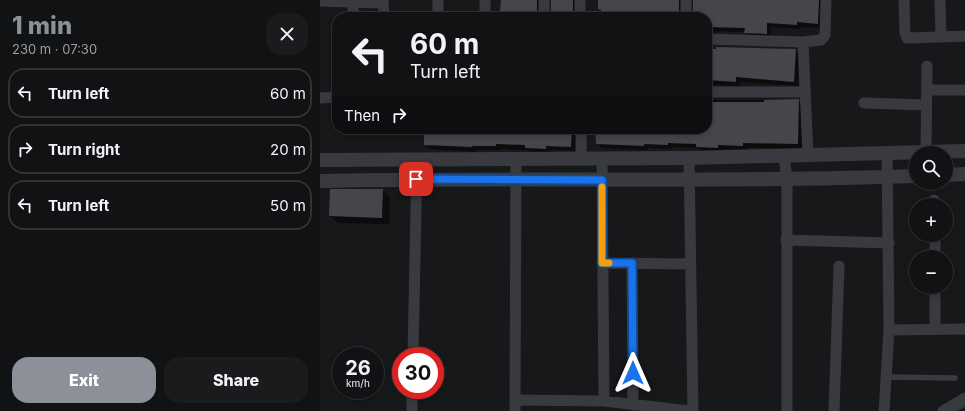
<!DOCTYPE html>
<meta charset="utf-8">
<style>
:root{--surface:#111214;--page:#1a1b1d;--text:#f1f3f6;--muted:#9c9ea0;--line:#303234;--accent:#8c9099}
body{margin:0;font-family:Inter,sans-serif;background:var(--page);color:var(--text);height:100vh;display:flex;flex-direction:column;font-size:15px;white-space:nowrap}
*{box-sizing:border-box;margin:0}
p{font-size:13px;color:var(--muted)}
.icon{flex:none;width:22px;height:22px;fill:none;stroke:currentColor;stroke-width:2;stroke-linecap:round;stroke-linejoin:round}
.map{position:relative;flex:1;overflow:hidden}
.panel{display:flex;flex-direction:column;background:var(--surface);width:320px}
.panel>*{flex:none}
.hud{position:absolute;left:12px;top:12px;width:380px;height:122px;border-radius:16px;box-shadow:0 2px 6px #0003,0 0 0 1px var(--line);background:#111214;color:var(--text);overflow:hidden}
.tools{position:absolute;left:589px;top:146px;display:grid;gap:8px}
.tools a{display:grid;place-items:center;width:44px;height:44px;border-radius:50%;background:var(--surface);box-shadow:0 2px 6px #0003,0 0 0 1px var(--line);font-size:20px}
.speed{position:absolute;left:12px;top:347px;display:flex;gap:8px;font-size:20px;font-weight:700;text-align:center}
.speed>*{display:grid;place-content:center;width:52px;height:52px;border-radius:50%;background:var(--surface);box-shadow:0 2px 6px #0003,0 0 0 1px var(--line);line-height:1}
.speed small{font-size:10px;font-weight:400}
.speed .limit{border:6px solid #d22;background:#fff;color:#111}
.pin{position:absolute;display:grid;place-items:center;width:34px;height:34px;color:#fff;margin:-17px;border-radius:8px;box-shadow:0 2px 6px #0006}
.me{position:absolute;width:44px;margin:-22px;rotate:0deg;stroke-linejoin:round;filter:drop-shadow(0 0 3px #0008)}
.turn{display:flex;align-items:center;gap:14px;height:84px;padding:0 12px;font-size:18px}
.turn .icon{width:52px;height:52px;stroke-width:2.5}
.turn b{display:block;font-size:28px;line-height:34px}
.then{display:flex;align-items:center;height:38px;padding:0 12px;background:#0003;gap:8px;font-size:15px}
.round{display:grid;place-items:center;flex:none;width:42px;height:42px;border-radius:16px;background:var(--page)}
.headline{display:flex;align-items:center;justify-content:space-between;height:68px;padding:0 12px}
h1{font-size:24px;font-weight:800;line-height:30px;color:var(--accent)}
.action{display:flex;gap:8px;margin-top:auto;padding:8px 12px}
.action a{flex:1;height:46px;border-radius:16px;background:var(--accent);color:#fff;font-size:16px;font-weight:800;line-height:46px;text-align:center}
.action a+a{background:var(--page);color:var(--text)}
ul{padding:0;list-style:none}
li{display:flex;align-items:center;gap:12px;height:50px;margin:0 8px 6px;padding:0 4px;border:2px solid var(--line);border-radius:16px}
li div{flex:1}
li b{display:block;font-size:15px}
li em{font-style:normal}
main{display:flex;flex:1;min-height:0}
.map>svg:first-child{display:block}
.shadow{fill:#0007}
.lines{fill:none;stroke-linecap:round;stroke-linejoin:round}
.stream{stroke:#2d393e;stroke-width:3.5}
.building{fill:#44464a}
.service{stroke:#383a3f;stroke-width:5.5}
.minor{stroke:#383a3f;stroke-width:11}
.tertiary{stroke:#383a3f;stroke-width:14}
.route-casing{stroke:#114b97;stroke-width:10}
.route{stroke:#1a73e8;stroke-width:7}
.slow{stroke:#f59e0b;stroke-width:7}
</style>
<main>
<section class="panel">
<div class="headline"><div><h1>1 min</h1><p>230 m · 07:30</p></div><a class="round"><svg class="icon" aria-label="close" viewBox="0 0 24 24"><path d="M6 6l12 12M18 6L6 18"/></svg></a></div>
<ul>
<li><svg class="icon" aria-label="left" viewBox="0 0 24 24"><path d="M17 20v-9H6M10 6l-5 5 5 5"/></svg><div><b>Turn left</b></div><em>60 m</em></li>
<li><svg class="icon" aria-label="right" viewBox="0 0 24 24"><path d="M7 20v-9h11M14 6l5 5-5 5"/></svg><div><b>Turn right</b></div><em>20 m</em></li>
<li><svg class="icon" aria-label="left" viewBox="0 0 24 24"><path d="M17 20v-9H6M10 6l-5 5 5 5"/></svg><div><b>Turn left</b></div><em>50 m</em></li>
</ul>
<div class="action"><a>Exit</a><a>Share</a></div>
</section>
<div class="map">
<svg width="645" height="411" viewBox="0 0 645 411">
<rect width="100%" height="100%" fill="#17181a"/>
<!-- shadow -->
<path class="shadow" d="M181,0H224L221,17H179Z
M231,0H260L257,17H232Z
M279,0H366L364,17H281Z
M373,0H507L503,28L481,27V29L451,27V38H430L425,32L387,31V17H373Z
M387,50H475L480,55L478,86L420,82V86L393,85V90L387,92Z
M387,100H478L483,105L482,148H427V150L402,149V152L382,151L379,148L352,147V149L328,148V150L281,148L277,143L276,129H387Z
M105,129H257L256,151L231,150V153H211L207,150L181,149V150H157V152L110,149L105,145Z
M62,190L70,197L69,224L18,223L10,216Z"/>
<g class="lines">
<!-- stream -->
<path class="stream" d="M634,411L645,405"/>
</g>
<!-- building -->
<path class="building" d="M181,0H217V17H179Z
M231,0H253V17H231Z
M278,0H359V17H280L281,10L278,9Z
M373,0H499L498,24L477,22V25L447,23V34L424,33L425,28L387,27V17H373Z
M396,47L476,49L474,82L416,77V82L387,80V49H396Z
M479,99L478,144L423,143V146L398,145V148L376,147V144L348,143V145L324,144V146L276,144L275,129H387V102H444V100Z
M104,129H202V131H230V129H252L251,147L226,146V149L205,148V145L176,144V146H152V147L104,145Z
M10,189H63L62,218L9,216Z"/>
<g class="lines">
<!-- service -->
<path class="service" d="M567,377L635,378"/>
<!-- minor -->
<path class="minor" d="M33,0V17
M63,0L64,17
M118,0V17
M165,0V17
M224,0V17
M260,0V17
M584,0L585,33L587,38L621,37
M620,0L621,37L645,36
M0,1L63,3
M366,17V0
M387,39L483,42L488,155
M483,42L501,40L505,35L506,0
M607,90H645
M387,92H485
M0,98L17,97
M544,103L606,105
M606,152L607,66
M464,157L467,179V411
M282,158L284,401
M369,158L373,411
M261,159V129
M614,200V205
M615,235V257
M466,240L569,243
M282,263L371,264
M312,263L313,405
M615,287V328
M569,330L645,329
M93,356L97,159
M195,400L284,401L369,411
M92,411V390
M195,411L196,159
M514,411L519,266
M564,411L569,330L567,153
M623,411L645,398"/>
<!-- tertiary -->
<path class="tertiary" d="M0,160L369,158L645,151
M626,175L645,174
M0,181C199,177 397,183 596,176"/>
</g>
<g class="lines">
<!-- route casing -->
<g class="route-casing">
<path id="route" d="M96,179L282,180V263H312L313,373"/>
</g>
<!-- route -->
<use href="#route" class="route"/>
<!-- slow -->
<path class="slow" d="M282,187V263H289"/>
</g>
</svg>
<div class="tools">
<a><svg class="icon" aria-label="search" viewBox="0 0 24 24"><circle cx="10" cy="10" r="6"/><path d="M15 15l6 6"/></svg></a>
<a>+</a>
<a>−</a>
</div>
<div class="speed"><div>26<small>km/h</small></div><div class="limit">30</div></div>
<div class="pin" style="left:96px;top:179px;background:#d93025"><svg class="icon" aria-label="arrive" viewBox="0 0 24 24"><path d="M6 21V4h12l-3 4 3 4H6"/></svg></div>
<svg class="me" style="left:313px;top:373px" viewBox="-20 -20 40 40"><path d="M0-17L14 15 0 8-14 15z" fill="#1a73e8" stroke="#fff" stroke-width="4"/></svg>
<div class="hud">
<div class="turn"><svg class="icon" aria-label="left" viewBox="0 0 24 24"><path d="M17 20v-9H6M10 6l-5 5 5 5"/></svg><div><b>60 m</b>Turn left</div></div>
<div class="then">Then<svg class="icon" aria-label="right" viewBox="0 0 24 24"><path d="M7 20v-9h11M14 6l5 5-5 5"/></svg></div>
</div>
</div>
</main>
